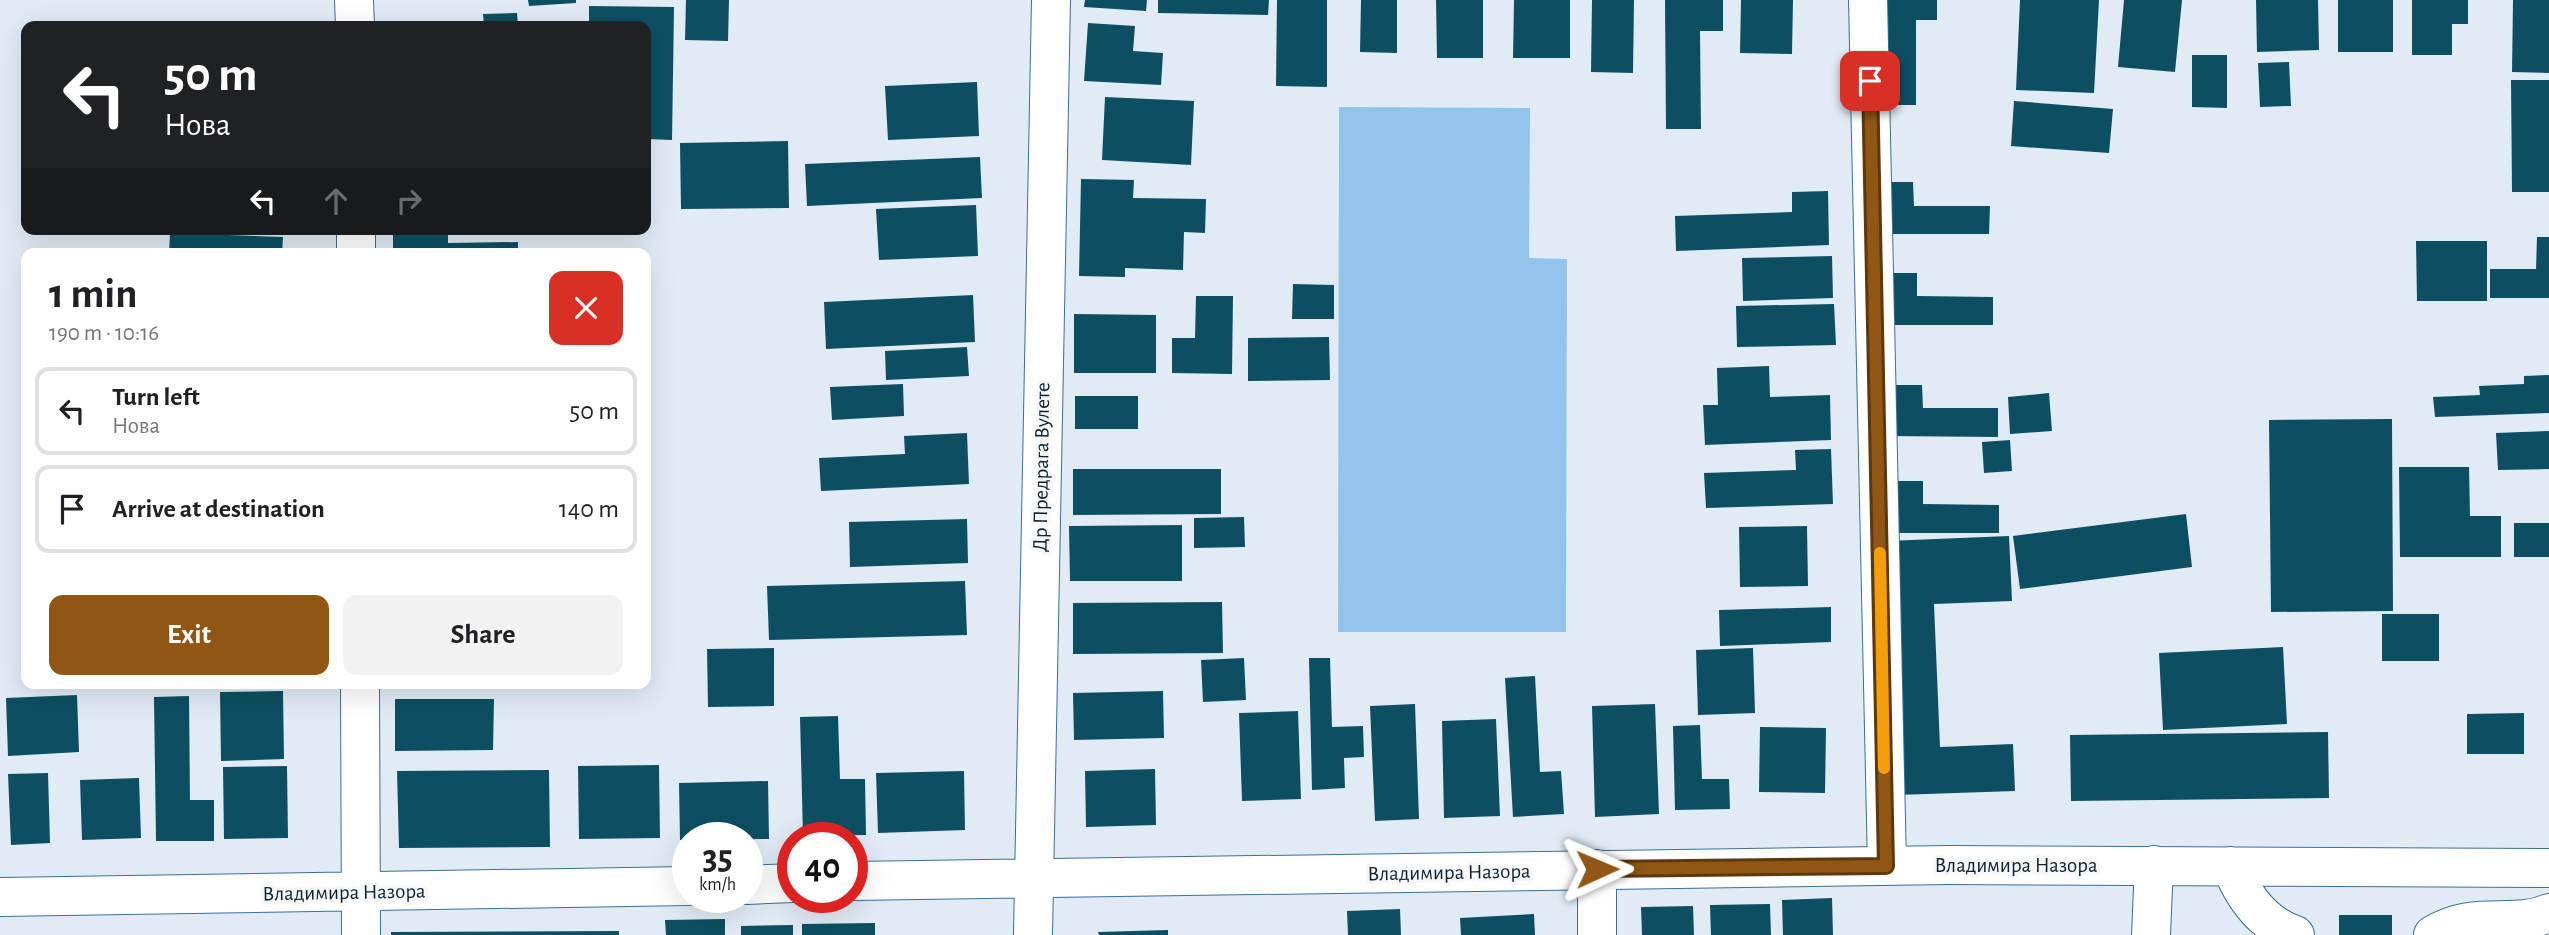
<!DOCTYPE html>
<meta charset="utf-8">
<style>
:root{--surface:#fff;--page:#f2f2f2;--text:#202124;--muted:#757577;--line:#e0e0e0;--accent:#915614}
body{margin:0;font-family:"Alegreya Sans",sans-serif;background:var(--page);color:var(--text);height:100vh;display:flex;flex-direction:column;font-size:26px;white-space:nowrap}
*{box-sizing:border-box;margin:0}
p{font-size:23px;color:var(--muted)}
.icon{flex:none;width:38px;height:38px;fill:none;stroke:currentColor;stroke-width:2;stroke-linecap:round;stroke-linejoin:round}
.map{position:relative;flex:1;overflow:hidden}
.drawer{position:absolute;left:21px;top:248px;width:630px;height:441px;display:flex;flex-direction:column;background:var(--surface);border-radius:14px;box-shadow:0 7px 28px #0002}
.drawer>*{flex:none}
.guide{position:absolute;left:21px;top:21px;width:630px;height:214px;border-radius:14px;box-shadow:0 7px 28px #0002;background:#202124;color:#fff;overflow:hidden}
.speed{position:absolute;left:672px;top:822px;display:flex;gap:14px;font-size:35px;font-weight:700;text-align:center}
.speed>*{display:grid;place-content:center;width:91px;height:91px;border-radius:50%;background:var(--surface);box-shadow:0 7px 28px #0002;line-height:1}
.speed small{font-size:18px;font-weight:400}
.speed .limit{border:10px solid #d22;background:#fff;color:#111}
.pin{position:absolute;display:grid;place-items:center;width:60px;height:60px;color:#fff;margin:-30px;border-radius:14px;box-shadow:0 4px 10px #0006}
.me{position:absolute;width:77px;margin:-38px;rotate:89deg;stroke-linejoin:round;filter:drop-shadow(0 0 5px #0008)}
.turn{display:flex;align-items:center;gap:24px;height:147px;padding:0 28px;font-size:32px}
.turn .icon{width:91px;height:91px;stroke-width:2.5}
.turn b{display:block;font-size:49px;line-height:60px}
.lanes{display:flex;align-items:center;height:66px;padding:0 28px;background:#0003;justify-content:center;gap:35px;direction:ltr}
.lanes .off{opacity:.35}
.round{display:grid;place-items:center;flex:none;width:74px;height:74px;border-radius:14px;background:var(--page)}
.summary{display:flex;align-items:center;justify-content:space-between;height:119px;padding:0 28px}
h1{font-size:42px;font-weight:700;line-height:52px}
.cta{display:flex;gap:14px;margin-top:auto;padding:14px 28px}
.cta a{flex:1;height:80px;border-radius:14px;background:var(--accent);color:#fff;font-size:28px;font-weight:700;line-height:80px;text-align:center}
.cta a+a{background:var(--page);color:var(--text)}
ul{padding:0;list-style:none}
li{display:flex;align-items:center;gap:21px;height:88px;margin:0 14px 10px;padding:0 14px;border:4px solid var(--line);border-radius:14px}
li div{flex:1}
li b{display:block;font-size:26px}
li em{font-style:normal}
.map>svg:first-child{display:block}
.green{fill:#92c3eb}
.building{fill:#0d4f62}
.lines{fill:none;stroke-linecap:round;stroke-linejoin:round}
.minor-casing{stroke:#396f97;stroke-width:40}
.minor{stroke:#fff;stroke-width:38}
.route-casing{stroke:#5e380d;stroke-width:18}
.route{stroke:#915614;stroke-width:12}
.slow{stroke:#f59e0b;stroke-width:12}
.labels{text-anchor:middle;stroke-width:7;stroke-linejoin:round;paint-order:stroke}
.street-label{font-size:21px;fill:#0c2334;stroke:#f7f7f7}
</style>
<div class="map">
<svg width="2549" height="935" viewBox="0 0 2549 935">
<rect width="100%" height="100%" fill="#e0ebf5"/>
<!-- green -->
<path class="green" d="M1339,107L1530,108L1529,258L1567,259L1566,632H1338Z"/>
<!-- building -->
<path class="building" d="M528,0H576V3L529,6Z
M686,0H729L728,41L685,40Z
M1085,0H1147L1146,11L1084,7Z
M1158,0H1269L1268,15L1158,13Z
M1277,0H1327V87L1276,86Z
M1361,0H1397V53L1360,52Z
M1436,0H1483V58H1437Z
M1514,0H1570V58H1513Z
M1592,0H1634L1633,73L1591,72Z
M1665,0H1723V31H1700L1701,129H1666Z
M1741,0H1793L1792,54L1740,53Z
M1883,0H1937V20H1916V105H1882Z
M2020,0H2099L2094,93L2016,90Z
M2124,0H2182L2175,72L2118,67Z
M2256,0H2318L2319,50L2257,52Z
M2338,0H2393V52H2338Z
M2412,0H2468V24H2452V55H2412Z
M2513,0H2549V73L2512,72Z
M589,6L674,7L672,140L646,139V26H589Z
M517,13L518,26H484L483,14Z
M1088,23L1135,26L1133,51L1163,53L1161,85L1084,81Z
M2192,55H2227V108L2192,107Z
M2289,62L2291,106L2260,107L2258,63Z
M2511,80H2549V192H2512Z
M977,82L979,136L888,140L885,86Z
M1105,97L1194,101L1191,165L1102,160Z
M2014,101L2113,109L2109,153L2011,146Z
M788,141L789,208L681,209L680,143Z
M980,157L982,198L807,206L805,164Z
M1081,179L1134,180L1133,198L1206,199L1205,233L1184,232L1183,270L1125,268V277L1079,276Z
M1879,182H1913L1914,206H1990L1989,234H1879Z
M1828,191L1829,245L1676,251L1675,216L1792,212V192Z
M976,205L978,256L879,260L876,209Z
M393,229H448V243L518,242V254H393Z
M170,233L283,237L282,254H169Z
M2537,237H2549V298H2490V269H2536Z
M2416,241H2487V301H2417Z
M1832,256L1833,298L1743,301L1742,258Z
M1882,273H1917V296L1993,297V325H1882Z
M1293,284L1334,285V319H1292Z
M973,295L975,342L826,349L824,302Z
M1196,296H1233L1232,374L1172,373V338H1195Z
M1834,304L1836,345L1737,347L1736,306Z
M1074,314L1156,315V373H1074Z
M1329,337L1330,380L1248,381V338Z
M967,347L969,376L886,380L885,351Z
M1769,366L1770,397L1830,395L1831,440L1705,445L1703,405H1718L1717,368Z
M2549,375V413L2435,417L2433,397L2480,395L2479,386L2524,384V376Z
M903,384L904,416L832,420L830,387Z
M1887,385H1922L1923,408H1998V437L1887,436Z
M2049,393L2052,431L2010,434L2008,397Z
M1075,396H1138V429H1075Z
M2392,419L2393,611L2271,612L2269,420Z
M2549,431V469L2498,470L2496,433Z
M967,433L969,484L821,491L819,458L905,454L904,436Z
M2010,440L2012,471L1984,473L1982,442Z
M1831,449L1833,504L1706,508L1704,473L1796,470L1795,450Z
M2399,467H2469L2470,516H2501V557H2400Z
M1073,469H1221V514L1073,515Z
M1888,481H1923V504L1999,505V533H1888Z
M2186,514L2192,567L2020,589L2013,536Z
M1244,517L1245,547L1194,548V518Z
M967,519L968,563L850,567L849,522Z
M2514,523H2549V557H2514Z
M1182,525V581H1070L1069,526Z
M1807,526L1808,586L1740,587L1739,527Z
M2009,536L2012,601L1934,604L1940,747L2013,744L2015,791L1896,795L1887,541Z
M965,581L967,635L769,640L767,586Z
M1222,602L1223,653L1073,654V603Z
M1831,607V642L1720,646L1719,610Z
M2382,614H2439V661H2382Z
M2283,647L2287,724L2163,730L2159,653Z
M774,648V706L708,707L707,649Z
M1753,648L1755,713L1698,715L1696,650Z
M1244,658L1246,700L1203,702L1201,660Z
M1309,658H1330L1332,727L1363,726L1364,757L1344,758L1345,788L1312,790Z
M1535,676L1540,772L1561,771L1564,814L1513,817L1505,678Z
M80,684H151V687L80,688Z
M283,691L284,759L221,761L220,692Z
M1163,691L1164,738L1074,740L1073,693Z
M77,695L79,752L8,756L6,698Z
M189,696L190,800H214V841H156L154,697Z
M395,699H494L493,750L395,751Z
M1415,704L1419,819L1375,821L1370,706Z
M1655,704L1659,814L1595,817L1592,706Z
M1298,711L1301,799L1242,801L1239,713Z
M2524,713V754H2467V714Z
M838,716L840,779H865L866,835L803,836L800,717Z
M1496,719L1500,816L1444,818L1442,721Z
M1700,725L1702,779H1729L1730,809L1675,810L1673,726Z
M1760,727L1826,728L1825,793L1759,792Z
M2328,732L2329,798L2071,801L2070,735Z
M659,765L660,838L579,839L578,766Z
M287,766L288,838L224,839L223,767Z
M1155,769L1156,825L1086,827L1085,771Z
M549,770L550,847L399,848L397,771Z
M964,771L965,830L878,833L876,773Z
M48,773L50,843L11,845L8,774Z
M139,778L141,838L82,840L80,780Z
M768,781L769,839L680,840L679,783Z
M1832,898L1833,935H1783L1782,900Z
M1770,904L1771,935H1711L1710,905Z
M1693,906L1694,935H1642L1641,907Z
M1400,909L1401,935H1348L1347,911Z
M1534,914L1535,935H1461L1460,918Z
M2339,915H2392V935H2339Z
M725,919V935H666L665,920Z
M875,923V935H802V924Z
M793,925V935H741V926Z
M1168,930V935H1099L1098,932Z
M619,931V935H391V932Z"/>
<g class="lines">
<!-- minor casing -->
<g class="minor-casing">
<path id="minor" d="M354,0L355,26
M1868,0L1887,866
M356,229V254
M360,684L361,935
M2231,866C2243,896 2262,924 2295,935
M852,881L1948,865L2549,868
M747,885L793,883
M0,897L688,886
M1033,935L1051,0
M1597,935V869
M2151,935L2154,865
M2433,935C2475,909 2512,929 2549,913"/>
</g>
<!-- minor -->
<use href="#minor" class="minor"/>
</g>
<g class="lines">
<!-- route casing -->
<g class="route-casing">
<path id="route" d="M1597,869L1886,866L1870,81"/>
</g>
<!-- route -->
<use href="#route" class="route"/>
<!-- slow -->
<path class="slow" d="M1880,553L1884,768"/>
</g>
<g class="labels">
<!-- street labels -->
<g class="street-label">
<text transform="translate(1041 467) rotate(-89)" y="7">Др Предрага Вулете</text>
<text x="2016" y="872">Владимира Назора</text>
<text transform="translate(1449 872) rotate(-1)" y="7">Владимира Назора</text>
<text transform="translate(344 892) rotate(-1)" y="7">Владимира Назора</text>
</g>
</g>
</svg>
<div class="speed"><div>35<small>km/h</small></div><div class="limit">40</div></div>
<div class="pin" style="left:1870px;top:81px;background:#d93025"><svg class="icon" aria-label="arrive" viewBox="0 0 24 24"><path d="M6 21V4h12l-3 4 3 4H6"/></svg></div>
<svg class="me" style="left:1597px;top:869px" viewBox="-20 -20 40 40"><path d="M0-17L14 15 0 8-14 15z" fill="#915614" stroke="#fff" stroke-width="4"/></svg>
<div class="guide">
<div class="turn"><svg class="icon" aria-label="left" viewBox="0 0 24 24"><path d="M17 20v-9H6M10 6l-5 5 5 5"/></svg><div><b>50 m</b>Нова</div></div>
<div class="lanes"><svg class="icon" aria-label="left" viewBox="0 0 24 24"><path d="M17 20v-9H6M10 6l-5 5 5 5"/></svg><svg class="icon off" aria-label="ahead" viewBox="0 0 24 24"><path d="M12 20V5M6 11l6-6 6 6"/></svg><svg class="icon off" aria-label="right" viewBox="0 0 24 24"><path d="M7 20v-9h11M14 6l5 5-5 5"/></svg></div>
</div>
<section class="drawer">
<div class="summary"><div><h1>1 min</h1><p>190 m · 10:16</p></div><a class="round" style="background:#d93025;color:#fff"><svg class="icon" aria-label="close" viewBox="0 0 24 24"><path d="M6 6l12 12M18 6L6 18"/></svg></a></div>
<ul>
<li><svg class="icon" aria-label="left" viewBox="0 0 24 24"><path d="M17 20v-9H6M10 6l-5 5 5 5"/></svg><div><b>Turn left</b><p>Нова</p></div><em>50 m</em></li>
<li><svg class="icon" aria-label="arrive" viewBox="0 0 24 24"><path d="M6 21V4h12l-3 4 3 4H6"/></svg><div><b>Arrive at destination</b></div><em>140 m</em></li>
</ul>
<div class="cta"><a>Exit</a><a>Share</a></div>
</section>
</div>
